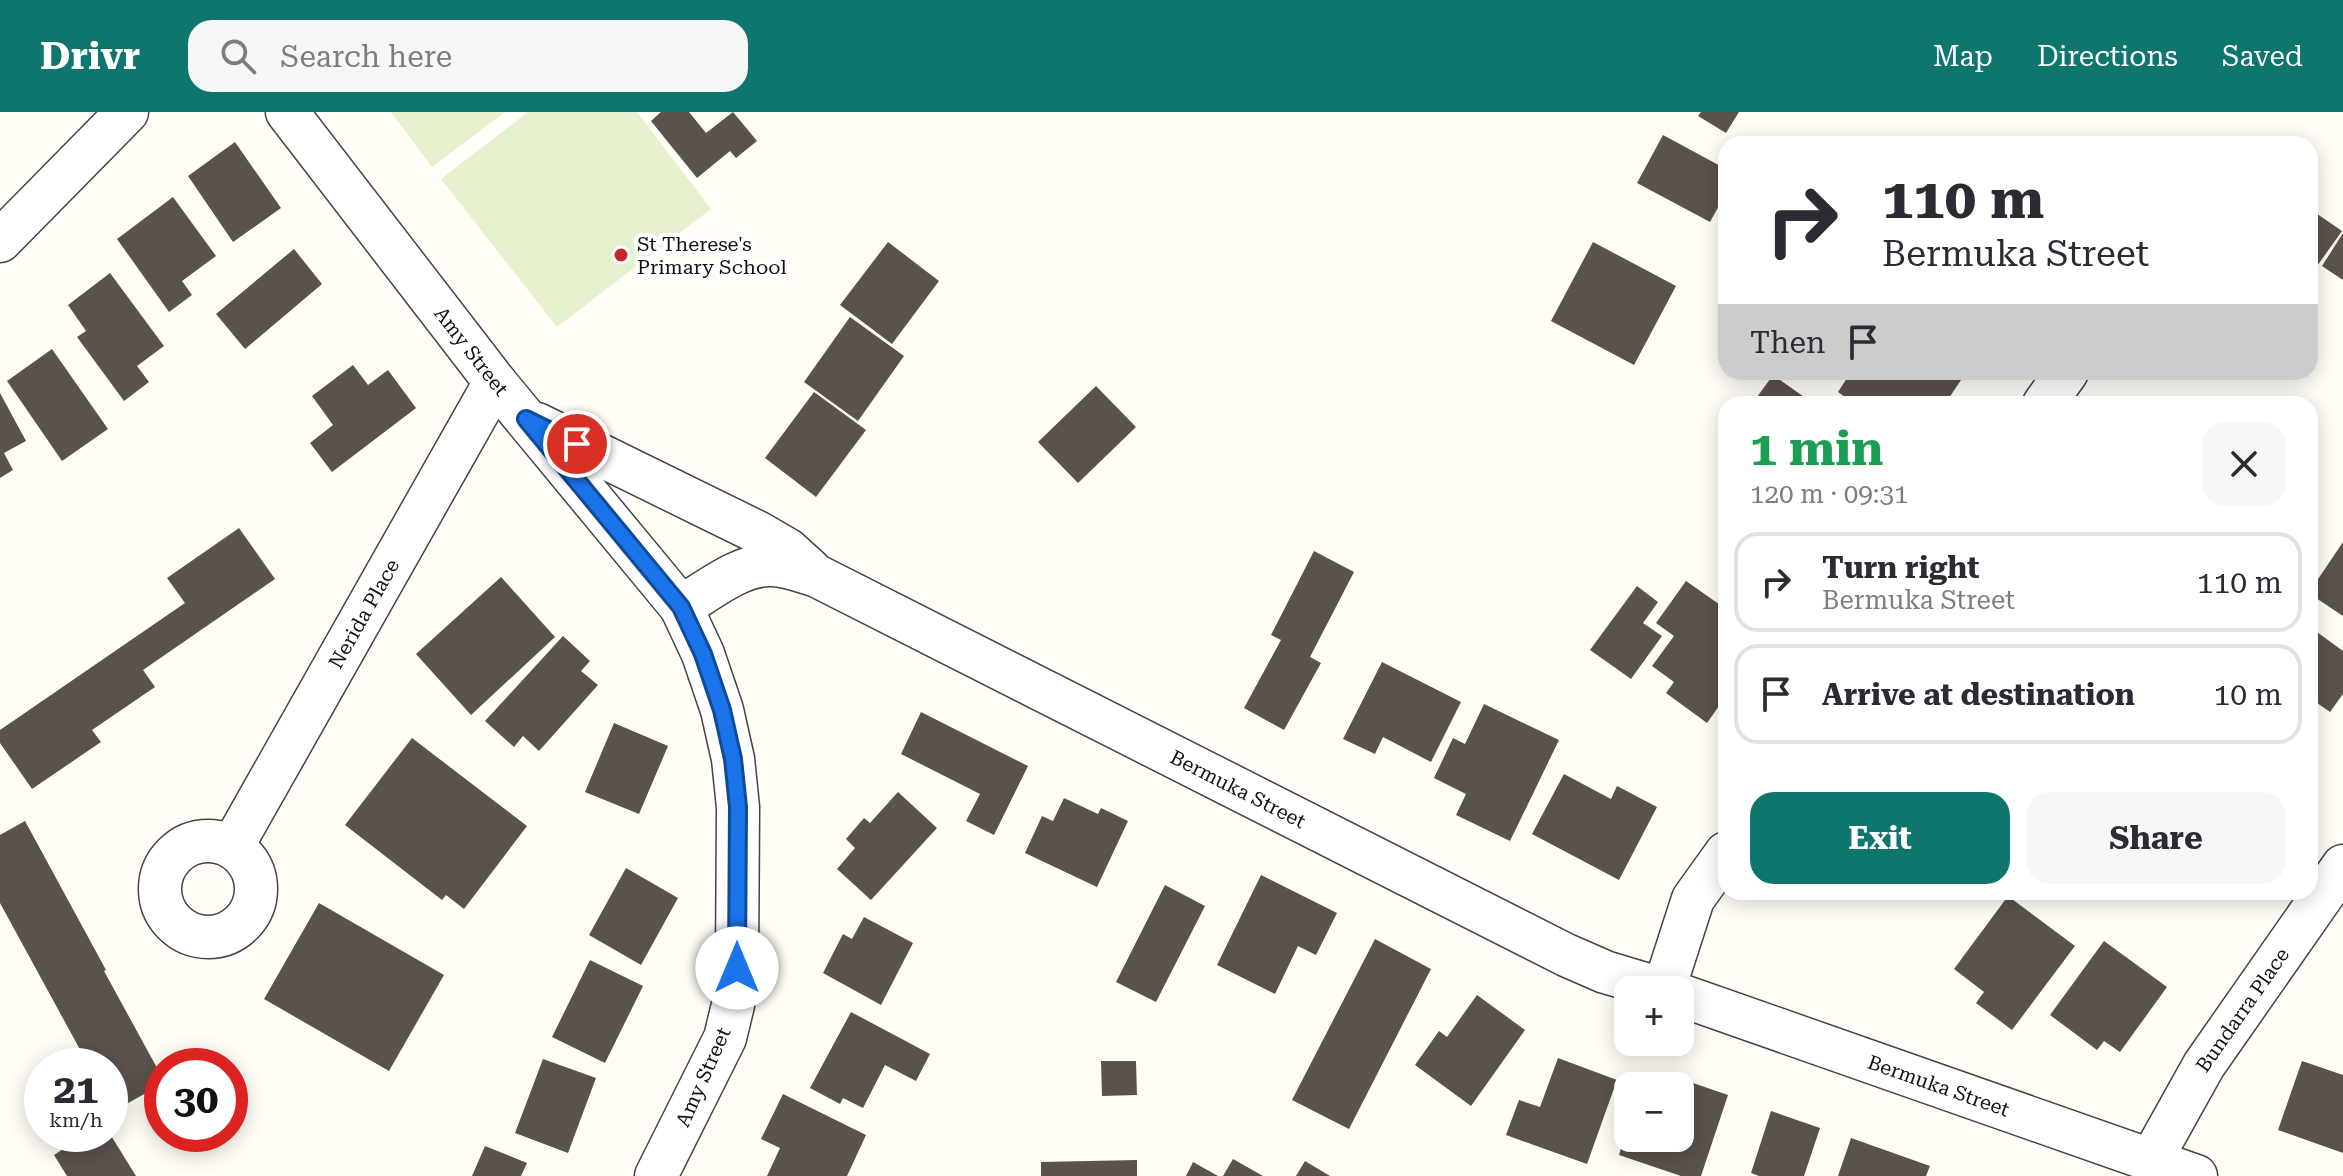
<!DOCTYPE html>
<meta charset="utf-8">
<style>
:root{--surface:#fff;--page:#f7f7f7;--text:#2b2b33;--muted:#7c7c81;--line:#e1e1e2;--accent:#0f766e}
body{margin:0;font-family:"Roboto Serif",serif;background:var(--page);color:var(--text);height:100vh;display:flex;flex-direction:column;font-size:30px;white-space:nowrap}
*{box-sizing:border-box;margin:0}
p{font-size:26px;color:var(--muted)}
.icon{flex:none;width:44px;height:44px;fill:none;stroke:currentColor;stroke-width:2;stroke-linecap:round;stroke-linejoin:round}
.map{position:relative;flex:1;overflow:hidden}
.sheet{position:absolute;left:1718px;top:284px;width:600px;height:504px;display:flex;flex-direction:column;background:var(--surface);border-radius:24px;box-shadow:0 4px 20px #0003}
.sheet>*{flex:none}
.hud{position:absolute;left:1718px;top:24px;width:600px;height:244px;border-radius:24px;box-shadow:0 4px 20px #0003;background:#fff;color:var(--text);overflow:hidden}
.buttons{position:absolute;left:1614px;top:864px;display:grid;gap:16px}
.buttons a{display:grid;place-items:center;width:80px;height:80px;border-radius:16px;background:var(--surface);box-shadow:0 4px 20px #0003;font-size:40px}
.speed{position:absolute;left:24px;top:936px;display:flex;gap:16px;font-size:40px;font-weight:700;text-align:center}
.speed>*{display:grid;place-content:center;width:104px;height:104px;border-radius:50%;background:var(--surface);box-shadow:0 4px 20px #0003;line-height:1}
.speed small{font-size:20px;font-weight:400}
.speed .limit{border:12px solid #d22;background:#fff;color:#111}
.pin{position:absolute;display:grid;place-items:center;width:68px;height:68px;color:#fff;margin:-34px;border:4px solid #fff;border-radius:50%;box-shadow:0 2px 8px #0007}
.me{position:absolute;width:88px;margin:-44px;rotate:0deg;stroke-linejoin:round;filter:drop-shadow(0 0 6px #0008)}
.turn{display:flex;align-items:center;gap:28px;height:168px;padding:0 32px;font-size:36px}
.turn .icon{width:104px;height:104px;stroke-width:2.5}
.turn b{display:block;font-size:56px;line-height:68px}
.then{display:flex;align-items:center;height:76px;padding:0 32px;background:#0003;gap:16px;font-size:30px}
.round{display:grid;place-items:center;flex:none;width:84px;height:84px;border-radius:24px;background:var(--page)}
.overview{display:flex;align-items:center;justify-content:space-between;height:136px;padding:0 32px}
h1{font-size:48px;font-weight:700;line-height:60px;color:#1e9e55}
.action{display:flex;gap:16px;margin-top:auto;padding:16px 32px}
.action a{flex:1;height:92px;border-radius:24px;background:var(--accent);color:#fff;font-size:32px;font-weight:700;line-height:92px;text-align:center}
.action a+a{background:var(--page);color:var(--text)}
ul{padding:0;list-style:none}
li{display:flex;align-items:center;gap:24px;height:100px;margin:0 16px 12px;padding:0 16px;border:4px solid var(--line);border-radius:24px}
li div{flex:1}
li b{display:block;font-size:30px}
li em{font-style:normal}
header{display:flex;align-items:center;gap:48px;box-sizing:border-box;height:112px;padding:0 40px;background:var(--accent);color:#fff}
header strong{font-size:38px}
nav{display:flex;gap:44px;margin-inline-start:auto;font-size:28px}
.search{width:560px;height:72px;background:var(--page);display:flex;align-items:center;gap:20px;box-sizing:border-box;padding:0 28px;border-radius:24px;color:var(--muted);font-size:30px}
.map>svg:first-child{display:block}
.pitch{fill:#e6f2cf}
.building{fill:#5a524d}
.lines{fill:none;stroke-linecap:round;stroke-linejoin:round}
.minor-casing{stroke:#444;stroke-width:45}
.minor{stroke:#fff;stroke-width:42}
.route-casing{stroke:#114b97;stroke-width:20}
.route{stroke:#1a73e8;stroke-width:14}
.poi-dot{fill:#c4262e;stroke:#fff;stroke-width:3}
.labels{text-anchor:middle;stroke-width:8;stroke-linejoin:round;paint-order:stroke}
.poi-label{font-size:20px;fill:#111;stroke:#fff;text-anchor:start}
.street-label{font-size:20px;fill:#111;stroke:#fff}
</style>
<header>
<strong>Drivr</strong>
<div class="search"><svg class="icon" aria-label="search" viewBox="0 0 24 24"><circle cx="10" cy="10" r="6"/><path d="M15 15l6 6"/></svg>Search here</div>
<nav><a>Map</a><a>Directions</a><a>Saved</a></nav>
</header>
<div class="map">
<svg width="2343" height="1064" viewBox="0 0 2343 1064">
<rect width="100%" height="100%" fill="#fffdf5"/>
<!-- pitch -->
<path class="pitch" d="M391,0H505L432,55Z
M528,0H637L711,97L557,215L441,67Z"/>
<!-- building -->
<path class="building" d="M661,0H689L706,21L733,0L757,29L736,46L730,39L697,66L651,9Z
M1701,0H1739L1726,21L1698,4Z
M1663,23L1726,57V81L1710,110L1637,71Z
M235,30L281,96L233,130L188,64Z
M173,85L216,144L182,169L192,183L169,200L117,127Z
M2310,97L2342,119L2310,164Z
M2343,121V168L2322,154Z
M888,130L939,169L892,232L840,193Z
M1593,130L1676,174L1634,253L1551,209Z
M294,137L322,172L245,237L216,202Z
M110,161L164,234L137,254L149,270L124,289L77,225L86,219L68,193Z
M850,205L904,244L858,309L804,270Z
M52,237L108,317L62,349L7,269Z
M353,253L368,273L388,258L416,296L332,360L310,331L333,313L312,284Z
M1851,260H1956L1963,265L1945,292H1855L1838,280Z
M1773,263L1814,292H1752Z
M1096,274L1136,315L1078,371L1038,330Z
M814,280L866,318L816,385L765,346Z
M0,281L26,329L4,341L13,358L0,366Z
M239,416L275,467L143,558L155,575L92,618L101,630L32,677L0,631V618L185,491L167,466Z
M2343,430V504L2310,482V479Z
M1314,439L1354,460L1310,545L1321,551L1284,618L1244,596L1281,528L1271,523Z
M501,465L555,525L471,603L416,542Z
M1686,469L1726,497V599L1719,594L1707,611L1666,581L1674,570L1652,554L1674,524L1656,511Z
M1637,474L1658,490L1643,511L1662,524L1631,567L1590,538Z
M2310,515L2343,539V582L2330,600L2310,586Z
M563,524L590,549L581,559L598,573L539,639L523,624L514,635L485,609Z
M1382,550L1461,590L1431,650L1383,625L1375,642L1343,627Z
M1484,592L1559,628L1510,729L1456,703L1466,682L1434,666L1453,626L1465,632Z
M921,600L1028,654L994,723L966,709L980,682L901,642Z
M614,611L668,634L639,702L585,680Z
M412,626L527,714L464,797L446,783L442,788L345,713Z
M1564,662L1611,687L1617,674L1657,695L1619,768L1532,722Z
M898,680L937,716L871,788L837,757L855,736L846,727L864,706L870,711Z
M1064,686L1098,702L1101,696L1128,709L1097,775L1025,741L1042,704L1053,709Z
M25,709L106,858L104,859L162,965V972L114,999L110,992V954H89L0,791V723Z
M626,756L678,786L641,853L589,823Z
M1261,763L1337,801L1316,843L1298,834L1275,882L1217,853Z
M1165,773L1205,794L1156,890L1116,870Z
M2008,784L2075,834L2012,918L1976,891L1984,880L1954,857Z
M319,791L444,863L389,959L264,887Z
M864,805L913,831L881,893L823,861L843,822L852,827Z
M1375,827L1431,857L1349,1017L1292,988Z
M2104,829L2167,875L2120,940L2104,929L2097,938L2050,903Z
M590,848L643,874L605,951L552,925Z
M1477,883L1525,918L1471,994L1415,953L1439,919L1447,925Z
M851,900L930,942L916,969L885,953L863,996L843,986L840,992L810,976Z
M1558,946L1617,968L1587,1052L1506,1023L1519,988L1540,995Z
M543,947L596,966L568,1041L515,1021Z
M1101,949H1136L1137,983L1102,984Z
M2302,949L2343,963V1041L2278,1018Z
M1693,971L1728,983L1701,1064H1681L1619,1043L1627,1017L1628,1026H1680V981L1688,984Z
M783,982L866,1023L847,1064H767L780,1036L761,1027Z
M1771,999L1820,1016L1804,1064H1759L1751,1061Z
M86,1022H110L136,1064H67L54,1043Z
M1851,1026L1930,1054L1926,1064H1838Z
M485,1034L527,1051L521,1064H472Z
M1233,1047L1263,1064H1223Z
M1137,1048V1064H1041V1050Z
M1305,1049L1330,1064H1296Z
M1193,1050L1218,1064H1186Z"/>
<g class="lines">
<!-- minor casing -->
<g class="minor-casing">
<g id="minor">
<path id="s1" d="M287,0L495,270L681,495L703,542L722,598L733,647L738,695L737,856L733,893L725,926L656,1064"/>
<path d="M0,129L127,0"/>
<path d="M2044,292L2067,260"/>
<path d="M537,312L757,420L788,438L810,458"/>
<path id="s2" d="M681,495C708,479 741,451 773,453C788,454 802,459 817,464L1566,843L1605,860L1665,878"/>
<circle cx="208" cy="777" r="48"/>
<path id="s3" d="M232,735L495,270"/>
<path d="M1664,877L1693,787L1726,741"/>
<path id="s4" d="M1680,883L2196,1064"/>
<path id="s5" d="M2151,1048L2204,953L2343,754"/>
</g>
</g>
<!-- minor -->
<use href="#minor" class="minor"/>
</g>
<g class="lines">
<!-- route casing -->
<g class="route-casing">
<path id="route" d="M577,332L526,307L681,495L703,542L722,598L733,647L738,695L737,856"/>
</g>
<!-- route -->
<use href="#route" class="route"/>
</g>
<!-- markers -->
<circle class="poi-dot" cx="621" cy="143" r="8"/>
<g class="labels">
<!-- poi labels -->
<g class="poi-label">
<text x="637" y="139">St Therese's<tspan x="637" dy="23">Primary School</tspan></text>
</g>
<!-- street labels -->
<g class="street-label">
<text dy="7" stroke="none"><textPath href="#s1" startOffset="302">Amy Street</textPath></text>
<text dy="7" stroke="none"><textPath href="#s3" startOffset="268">Nerida Place</textPath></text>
<text dy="7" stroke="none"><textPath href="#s2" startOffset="620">Bermuka Street</textPath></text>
<text dy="7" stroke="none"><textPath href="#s5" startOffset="176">Bundarra Place</textPath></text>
<text transform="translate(703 965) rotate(-66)" y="7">Amy Street</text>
<text dy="7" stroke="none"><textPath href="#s4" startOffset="274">Bermuka Street</textPath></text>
</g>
</g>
</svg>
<div class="buttons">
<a>+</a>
<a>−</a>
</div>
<div class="speed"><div>21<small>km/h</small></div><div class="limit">30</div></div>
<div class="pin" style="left:577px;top:332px;background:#d93025"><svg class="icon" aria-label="arrive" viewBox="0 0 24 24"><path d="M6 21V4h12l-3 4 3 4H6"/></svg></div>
<svg class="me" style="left:737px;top:856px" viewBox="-20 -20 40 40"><circle r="19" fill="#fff"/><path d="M0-13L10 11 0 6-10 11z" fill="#1a73e8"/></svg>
<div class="hud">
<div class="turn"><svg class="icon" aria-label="right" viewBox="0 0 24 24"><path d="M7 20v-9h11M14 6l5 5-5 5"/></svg><div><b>110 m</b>Bermuka Street</div></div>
<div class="then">Then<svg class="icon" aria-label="arrive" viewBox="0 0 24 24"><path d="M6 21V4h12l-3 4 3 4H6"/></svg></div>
</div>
<section class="sheet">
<div class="overview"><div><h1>1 min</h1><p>120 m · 09:31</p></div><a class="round"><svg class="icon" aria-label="close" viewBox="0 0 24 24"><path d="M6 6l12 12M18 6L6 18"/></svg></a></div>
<ul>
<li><svg class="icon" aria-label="right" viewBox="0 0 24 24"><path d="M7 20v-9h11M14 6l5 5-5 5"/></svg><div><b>Turn right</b><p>Bermuka Street</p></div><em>110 m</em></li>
<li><svg class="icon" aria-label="arrive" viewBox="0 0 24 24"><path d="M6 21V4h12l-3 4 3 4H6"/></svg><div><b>Arrive at destination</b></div><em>10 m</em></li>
</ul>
<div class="action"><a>Exit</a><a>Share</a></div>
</section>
</div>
